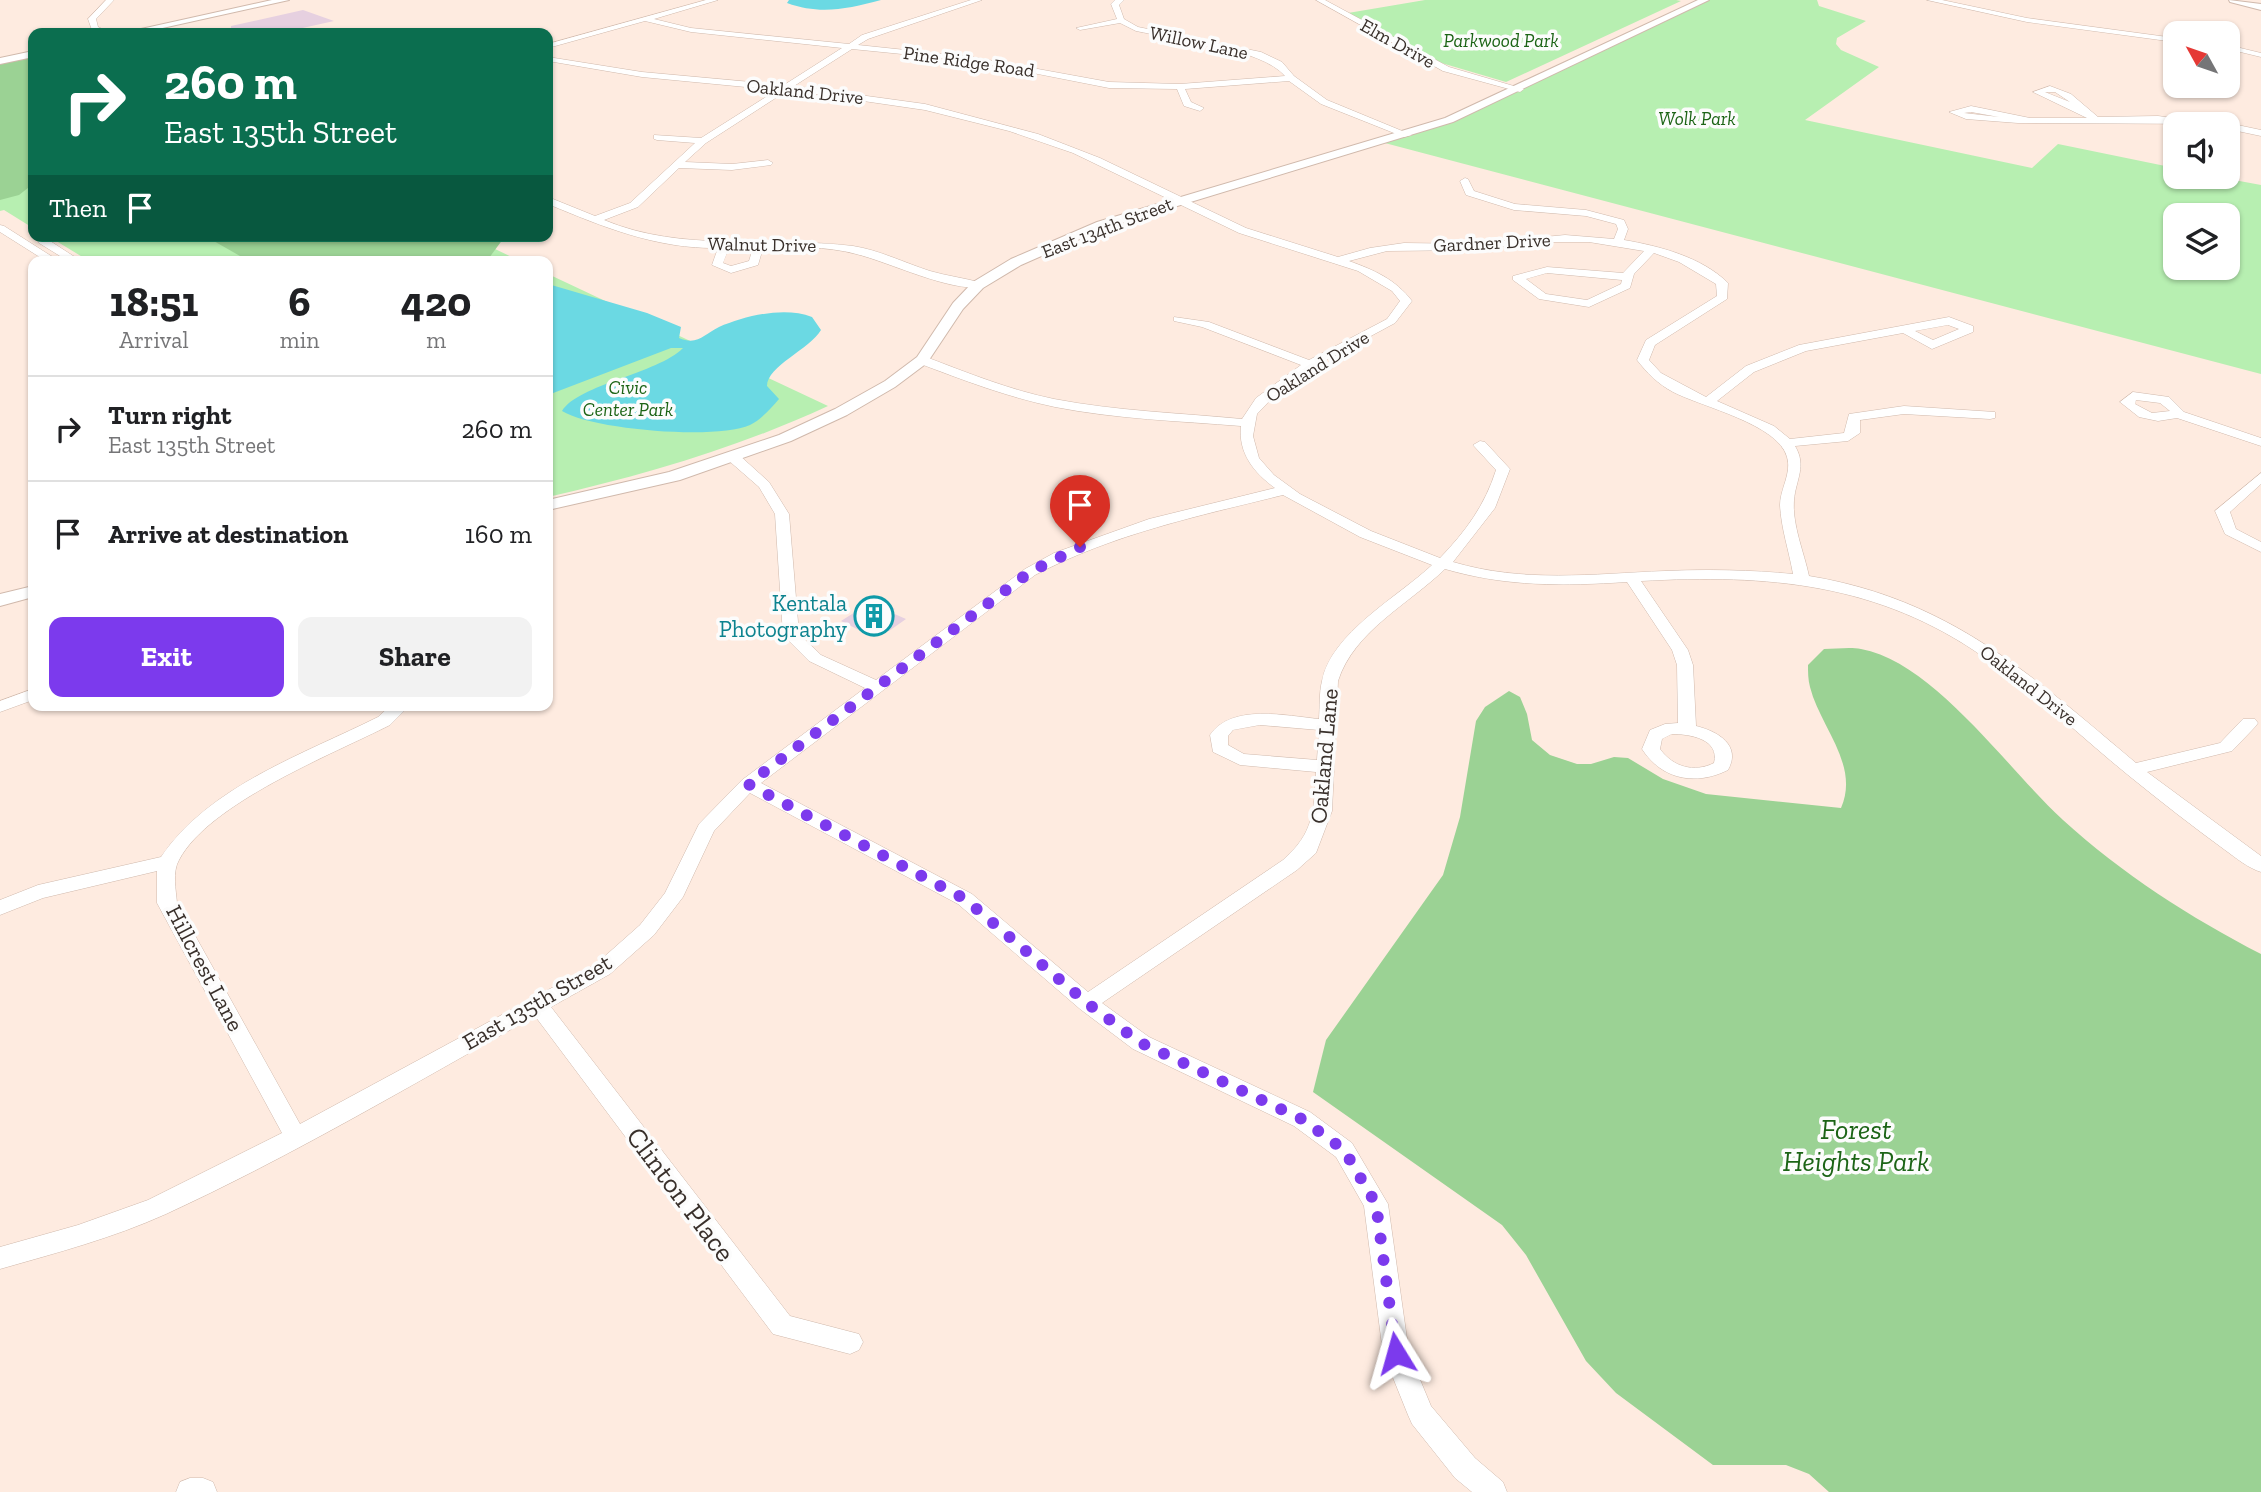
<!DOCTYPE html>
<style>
:root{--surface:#fff;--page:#f2f2f2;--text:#202124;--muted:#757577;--line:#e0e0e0;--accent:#7c3aed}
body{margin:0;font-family:"Zilla Slab",serif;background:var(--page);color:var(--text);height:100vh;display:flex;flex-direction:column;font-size:26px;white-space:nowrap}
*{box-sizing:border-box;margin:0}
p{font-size:23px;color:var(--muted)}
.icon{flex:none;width:38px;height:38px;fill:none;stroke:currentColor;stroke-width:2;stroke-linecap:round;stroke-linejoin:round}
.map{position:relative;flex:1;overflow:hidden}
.sheet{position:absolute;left:28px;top:256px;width:525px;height:455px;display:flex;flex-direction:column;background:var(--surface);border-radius:14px;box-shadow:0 2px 5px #0004}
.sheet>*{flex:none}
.top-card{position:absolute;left:28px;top:28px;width:525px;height:214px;border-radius:14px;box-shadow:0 2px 5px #0004;background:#0b6e4f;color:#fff;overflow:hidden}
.needle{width:46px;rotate:310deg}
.fabs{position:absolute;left:2163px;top:21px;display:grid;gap:14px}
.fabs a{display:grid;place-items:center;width:77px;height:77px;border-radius:14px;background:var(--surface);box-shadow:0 2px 5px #0004;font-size:35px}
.pin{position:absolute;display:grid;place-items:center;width:60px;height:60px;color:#fff;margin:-72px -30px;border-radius:50% 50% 50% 0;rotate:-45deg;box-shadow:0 0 7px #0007}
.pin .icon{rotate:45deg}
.me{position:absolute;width:77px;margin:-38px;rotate:352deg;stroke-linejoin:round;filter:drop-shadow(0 0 5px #0008)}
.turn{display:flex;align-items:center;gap:24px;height:147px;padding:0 21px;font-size:32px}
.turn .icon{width:91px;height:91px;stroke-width:2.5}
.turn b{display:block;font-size:49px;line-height:60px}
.then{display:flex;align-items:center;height:66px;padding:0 21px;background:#0003;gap:14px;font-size:26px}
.eta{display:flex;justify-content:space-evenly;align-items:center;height:119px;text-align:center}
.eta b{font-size:42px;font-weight:700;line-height:49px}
.action{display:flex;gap:14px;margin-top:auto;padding:14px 21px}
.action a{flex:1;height:80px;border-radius:14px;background:var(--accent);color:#fff;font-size:28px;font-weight:700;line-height:80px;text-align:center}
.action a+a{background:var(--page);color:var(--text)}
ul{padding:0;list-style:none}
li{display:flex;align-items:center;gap:21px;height:105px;padding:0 21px;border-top:2px solid var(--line)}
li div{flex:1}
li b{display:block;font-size:26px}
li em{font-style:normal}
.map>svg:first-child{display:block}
.green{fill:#b7efb1;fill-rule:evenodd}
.forest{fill:#9bd294}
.water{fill:#6bd9e3}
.building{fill:#e6d0e0}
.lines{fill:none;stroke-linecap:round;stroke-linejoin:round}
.minor-casing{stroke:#d0b9ac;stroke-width:1}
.tertiary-casing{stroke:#d0b9ac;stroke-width:2}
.minor{fill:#fff;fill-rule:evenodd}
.tertiary{fill:#fff;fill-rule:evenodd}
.route{stroke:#7c3aed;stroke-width:12;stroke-dasharray:0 21.6}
.labels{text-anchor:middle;stroke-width:7;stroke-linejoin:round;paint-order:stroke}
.far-park-label{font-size:19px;font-style:italic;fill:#1c6416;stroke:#fcfcfc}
.far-street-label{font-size:19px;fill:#39302b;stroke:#fcfcfc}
.culture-label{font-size:23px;fill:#0d838f;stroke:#fcfcfc;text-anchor:end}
.street-label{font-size:23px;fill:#39302b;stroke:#fcfcfc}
.near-park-label{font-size:28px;font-style:italic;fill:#1c6416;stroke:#fcfcfc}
.near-street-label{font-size:28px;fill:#39302b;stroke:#fcfcfc}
</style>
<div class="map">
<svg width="2261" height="1492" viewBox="0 0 2261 1492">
<rect width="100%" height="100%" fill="#feebe0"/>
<!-- green -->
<path class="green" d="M1425,0H1676L1681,1L1506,82L1438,62L1348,13Z
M1705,0H1817L1819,6L1866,21L1837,38L1836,44L1841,50L1879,67L1805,120L2032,168L2058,144L2175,168V177H2218L2261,185V374L1381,142L1449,120ZM2175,215H2228V268H2175Z
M33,56V228L4,210L0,211V63Z
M48,236H468L520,261H89Z
M548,274L828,406C737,448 645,475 548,497Z"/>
<!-- forest -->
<path class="forest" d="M33,56V184L19,195L0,200V63Z
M205,236H497L503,239L489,258L236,261L240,256Z
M1824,649C1836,649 1850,647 1861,649C1934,662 2009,771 2063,820C2121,873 2191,918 2261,954V1492H1829L1809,1474L1786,1465H1713L1616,1393L1586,1361L1526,1255L1502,1225L1313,1092L1326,1040L1443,875L1460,817L1476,721L1485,707L1509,691L1520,697L1527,714L1532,740L1550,755L1577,764H1591L1614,757L1628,758L1663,779L1706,794L1841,808C1860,765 1820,727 1810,687C1808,680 1808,672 1808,665Z"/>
<!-- water -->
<path class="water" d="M789,0H881C847,9 820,15 787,3Z
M548,284L647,313L681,327L679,338C698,346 704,334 719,327C745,316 784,306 812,317L821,330C810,349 767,366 767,386L779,399C771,408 761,420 750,425C717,440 593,430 562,411C579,384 657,374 683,348H671L548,395Z"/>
<!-- building -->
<path class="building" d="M303,10L334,21L280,33H231V26Z
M874,600L895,609L890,612L906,619L889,631L870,626L861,631L841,621Z"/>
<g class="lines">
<!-- minor casing -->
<g class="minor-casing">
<path id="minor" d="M106,0H114L96,19L98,27L111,33L92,30L88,19Z
M706,0H718L654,19L691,28L849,44L862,35L971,0H982L868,39L858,45L972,57L1109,82L1180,84L1285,76C1261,48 1174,39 1136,31L1120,23L1080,30L1076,28L1117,19L1111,4L1115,0H1124L1119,5L1124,19L1138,27L1261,52L1282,62L1294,76L1327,100L1412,135L1404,137L1321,104L1289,81L1185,89L1191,102L1204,108L1200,111L1184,106L1177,89L1109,88L972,61L852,49L794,86L925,104L1038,134L1100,158L1246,228L1338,257L1370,248L1404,243L1473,244L1565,235L1614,239L1618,229L1616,224L1586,216L1514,210L1466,195L1460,181L1465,178L1468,179L1474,191L1515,204L1586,210L1624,220L1628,229L1624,240C1659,246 1702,257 1728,283L1727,299L1655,345L1649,360L1661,373L1706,397L1746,366L1799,345L1949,317L1973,326V332L1932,349L1903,333L1806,351L1754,372L1717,401L1774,426L1790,439L1844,433L1849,414L1904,406L1995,412V418L1990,419L1904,414L1860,420V433L1848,441L1795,446C1807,466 1796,479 1794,500C1792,525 1804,552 1809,576C1950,599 2031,675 2136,763L2220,743L2243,719H2255L2258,723L2255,727L2232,751L2147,772L2261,856V872C2248,868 2236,858 2225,850C2192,826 2160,801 2128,775C2081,737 2036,693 1985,658C1879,583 1768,574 1641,581L1688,650L1693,665L1696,726C1717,731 1742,745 1728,770C1696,786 1662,780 1642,749L1650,730L1665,724L1678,723L1677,665L1672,650L1627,582C1564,586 1507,587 1445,569C1409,604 1354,631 1338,681L1332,811L1316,853L1297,870L1102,1003L1149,1037L1310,1112L1352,1143L1388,1204L1409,1353L1431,1406L1475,1458L1503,1482L1507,1492H1472L1455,1478L1412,1424L1408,1415L1383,1353L1364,1206L1336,1157L1294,1126L1133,1049L1080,1009L958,904L750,793L714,831L683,897L654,935L610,974L551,1007L790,1316L859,1334L863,1342L859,1350L850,1354L773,1334L535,1016C413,1084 292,1156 166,1214C113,1238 56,1253 0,1269V1247L78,1225L148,1200L282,1133L157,903V871L43,898L0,915V900L38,885L161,857C209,786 304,754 378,717L391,705H410L390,725C333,754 209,803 179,860C172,872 176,890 177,903L300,1124L596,964L640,925L665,893L699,824L742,780L865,688L809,661L783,635L775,514L759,487L728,460V454H738L769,482L789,514L799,634L821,655L876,680L1025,569L1054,553L1149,519L1275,488C1254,473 1238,453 1241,426C1179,421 1116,419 1055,407C1007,397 963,380 918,363V357H926C968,373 1010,390 1054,399C1116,411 1180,413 1242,419L1256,398L1301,365L1202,327L1174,321V317L1209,322L1309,360L1387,319L1400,301L1392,291L1358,271L1239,233L1073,153L1009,131L925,110L788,90L706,143L685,162L732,164L768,160L773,163L771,165L732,170L679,168L638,207L604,220C683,253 770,236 853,246C879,250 905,263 930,271C947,276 965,278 982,283V287C950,292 889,262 856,254C827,246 793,247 763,248L758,265L731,273L712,265L718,248C657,249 603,227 548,204V197L595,216L630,203L695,143L657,140L654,139V135L701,138L777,90L642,77L548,61V57L642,72L784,85L842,48L691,32L645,21L548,48V44ZM1543,242H1589L1644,251L1623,273L1547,267L1513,276V280L1539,299L1589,307L1630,288L1634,274L1654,253L1679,262L1716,284L1717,296L1646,340L1637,360C1647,373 1658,384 1673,392C1702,407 1778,424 1787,457C1792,473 1780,489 1780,505C1781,528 1789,551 1793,574C1751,570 1708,569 1665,571C1592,574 1524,583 1453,562L1495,508L1510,469L1485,442L1480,441L1473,445L1496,470C1485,505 1466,531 1440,558L1371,531L1300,494L1274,475L1259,458L1253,436L1257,414L1280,390L1319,364L1395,323L1412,301C1395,279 1374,270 1349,261L1387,251L1473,250ZM729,248H753L749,261L731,266L723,263ZM1547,273L1622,280L1621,284L1587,300L1546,294L1526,279ZM1948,325L1959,329L1933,340L1915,331ZM1283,495L1360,537L1432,565C1398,597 1331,633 1322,681C1319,693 1320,707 1319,719C1287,716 1232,703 1210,735L1213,752L1240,765L1316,772C1314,811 1314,833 1283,860L1088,992L972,894L761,783L1035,575C1113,534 1198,516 1283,495ZM1260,725L1319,730L1317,760L1244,754L1228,745V736L1233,730ZM1672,734C1690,734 1720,739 1714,763C1694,773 1673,767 1660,749L1662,739Z
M1316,0H1325L1449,67L1524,89L1520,92L1443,71Z
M1927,0H1942L2027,18L2175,38V42L2027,22Z
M2228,45L2261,53V57L2228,49Z
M2050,86L2071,94L2098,117L2158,116L2217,124L2018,123L1966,119L1949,112L1971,106L2030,118H2087L2033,92ZM2045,92H2055L2070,102ZM1971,112L1999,117L1964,113Z
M2228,123L2261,130V136L2228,129V124H2225Z
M0,225L4,226L59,261H46L0,232Z
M43,238L47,239L81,261H68L39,243L38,241Z
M2133,392L2169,397L2184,412L2261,438V446L2177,418L2158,421L2139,417L2120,402ZM2136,400L2160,403L2170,411L2152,413L2135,404Z
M2261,473V484L2230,512L2236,529L2261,542V552L2225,534L2215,511Z
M33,689V700L0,712V701Z
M190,1478H203L213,1482L217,1492H176L180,1482Z"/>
</g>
<!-- tertiary casing -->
<g class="tertiary-casing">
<path id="tertiary" d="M272,0H289L140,33H123Z
M1698,0H1709L1453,122L1105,228L1021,265L983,288L963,309L927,363L895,387L847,415L791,441L680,480L548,510V500L669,472L779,435L835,409L885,381L917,357L953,303L973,282L1011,259L1097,222L1445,118Z
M2229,0L2261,4V10L2230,2Z
M33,51V57L0,64V58Z
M33,586V597L0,606V594Z"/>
</g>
<!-- minor -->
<use href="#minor" class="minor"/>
<!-- tertiary -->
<use href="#tertiary" class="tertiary"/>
</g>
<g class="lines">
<!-- route -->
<path class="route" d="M1080,547L1030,572L748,784L965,899L1087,1003L1141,1043L1302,1119L1344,1150L1376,1204L1396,1353"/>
</g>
<!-- icons -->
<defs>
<g id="building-ring" transform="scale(2.0125)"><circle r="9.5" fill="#fcfcfc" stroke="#0f9aa8" stroke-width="1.5"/><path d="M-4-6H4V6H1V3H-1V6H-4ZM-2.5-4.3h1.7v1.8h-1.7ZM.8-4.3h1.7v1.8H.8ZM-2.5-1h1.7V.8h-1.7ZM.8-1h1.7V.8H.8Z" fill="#0f9aa8"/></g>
</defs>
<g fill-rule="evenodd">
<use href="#building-ring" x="874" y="616"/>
</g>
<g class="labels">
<!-- far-park labels -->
<g class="far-park-label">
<text x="1501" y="47">Parkwood Park</text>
<text x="1697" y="125">Wolk Park</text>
<text x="628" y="394">Civic<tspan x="628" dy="22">Center Park</tspan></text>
</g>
<!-- far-street labels -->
<g class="far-street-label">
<text transform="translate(1199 42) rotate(12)" y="7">Willow Lane</text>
<text transform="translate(1398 43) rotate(29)" y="7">Elm Drive</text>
<text transform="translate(969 61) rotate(8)" y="7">Pine Ridge Road</text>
<text transform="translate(805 91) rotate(6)" y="7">Oakland Drive</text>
<text transform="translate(1107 227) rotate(-21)" y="7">East 134th Street</text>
<text transform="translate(1492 242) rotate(-3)" y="7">Gardner Drive</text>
<text transform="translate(762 244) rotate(1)" y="7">Walnut Drive</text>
<text transform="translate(1317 366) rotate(-32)" y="7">Oakland Drive</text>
<text transform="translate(2029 685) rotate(38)" y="7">Oakland Drive</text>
</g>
<!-- culture labels -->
<g class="culture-label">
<text x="847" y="611">Kentala<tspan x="847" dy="26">Photography</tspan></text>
</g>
<!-- street labels -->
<g class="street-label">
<text transform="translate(1324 756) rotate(-85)" y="8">Oakland Lane</text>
<text transform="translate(205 968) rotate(62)" y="8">Hillcrest Lane</text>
<text transform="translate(537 1002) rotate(-30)" y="8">East 135th Street</text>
</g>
<!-- near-park labels -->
<g class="near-park-label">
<text x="1856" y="1139">Forest<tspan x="1856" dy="32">Heights Park</tspan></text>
</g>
<!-- near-street labels -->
<g class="near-street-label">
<text transform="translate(681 1194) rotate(53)" y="10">Clinton Place</text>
</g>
</g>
</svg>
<div class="fabs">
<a><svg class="needle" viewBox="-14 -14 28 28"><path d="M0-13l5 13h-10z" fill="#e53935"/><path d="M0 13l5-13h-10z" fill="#757577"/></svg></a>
<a><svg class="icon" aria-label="sound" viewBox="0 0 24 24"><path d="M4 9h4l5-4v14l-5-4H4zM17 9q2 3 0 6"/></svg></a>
<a><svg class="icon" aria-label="layers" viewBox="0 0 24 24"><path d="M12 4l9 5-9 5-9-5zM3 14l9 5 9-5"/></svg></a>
</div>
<div class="pin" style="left:1080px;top:547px;background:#d93025"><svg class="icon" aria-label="arrive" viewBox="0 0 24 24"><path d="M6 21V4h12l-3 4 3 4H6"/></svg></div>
<svg class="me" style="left:1396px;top:1353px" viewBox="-20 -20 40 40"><path d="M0-17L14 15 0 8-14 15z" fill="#7c3aed" stroke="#fff" stroke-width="4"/></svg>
<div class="top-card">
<div class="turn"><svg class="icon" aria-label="right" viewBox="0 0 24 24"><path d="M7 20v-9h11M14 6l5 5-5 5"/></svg><div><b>260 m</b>East 135th Street</div></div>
<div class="then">Then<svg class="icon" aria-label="arrive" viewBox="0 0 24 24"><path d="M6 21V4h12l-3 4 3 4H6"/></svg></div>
</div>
<section class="sheet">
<div class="eta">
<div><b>18:51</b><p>Arrival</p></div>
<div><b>6</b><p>min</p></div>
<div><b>420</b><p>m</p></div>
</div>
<ul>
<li><svg class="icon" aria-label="right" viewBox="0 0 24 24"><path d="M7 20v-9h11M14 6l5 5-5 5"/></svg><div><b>Turn right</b><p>East 135th Street</p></div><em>260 m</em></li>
<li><svg class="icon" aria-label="arrive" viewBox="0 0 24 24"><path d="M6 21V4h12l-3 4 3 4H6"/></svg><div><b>Arrive at destination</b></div><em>160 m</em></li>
</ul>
<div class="action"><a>Exit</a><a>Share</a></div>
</section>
</div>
